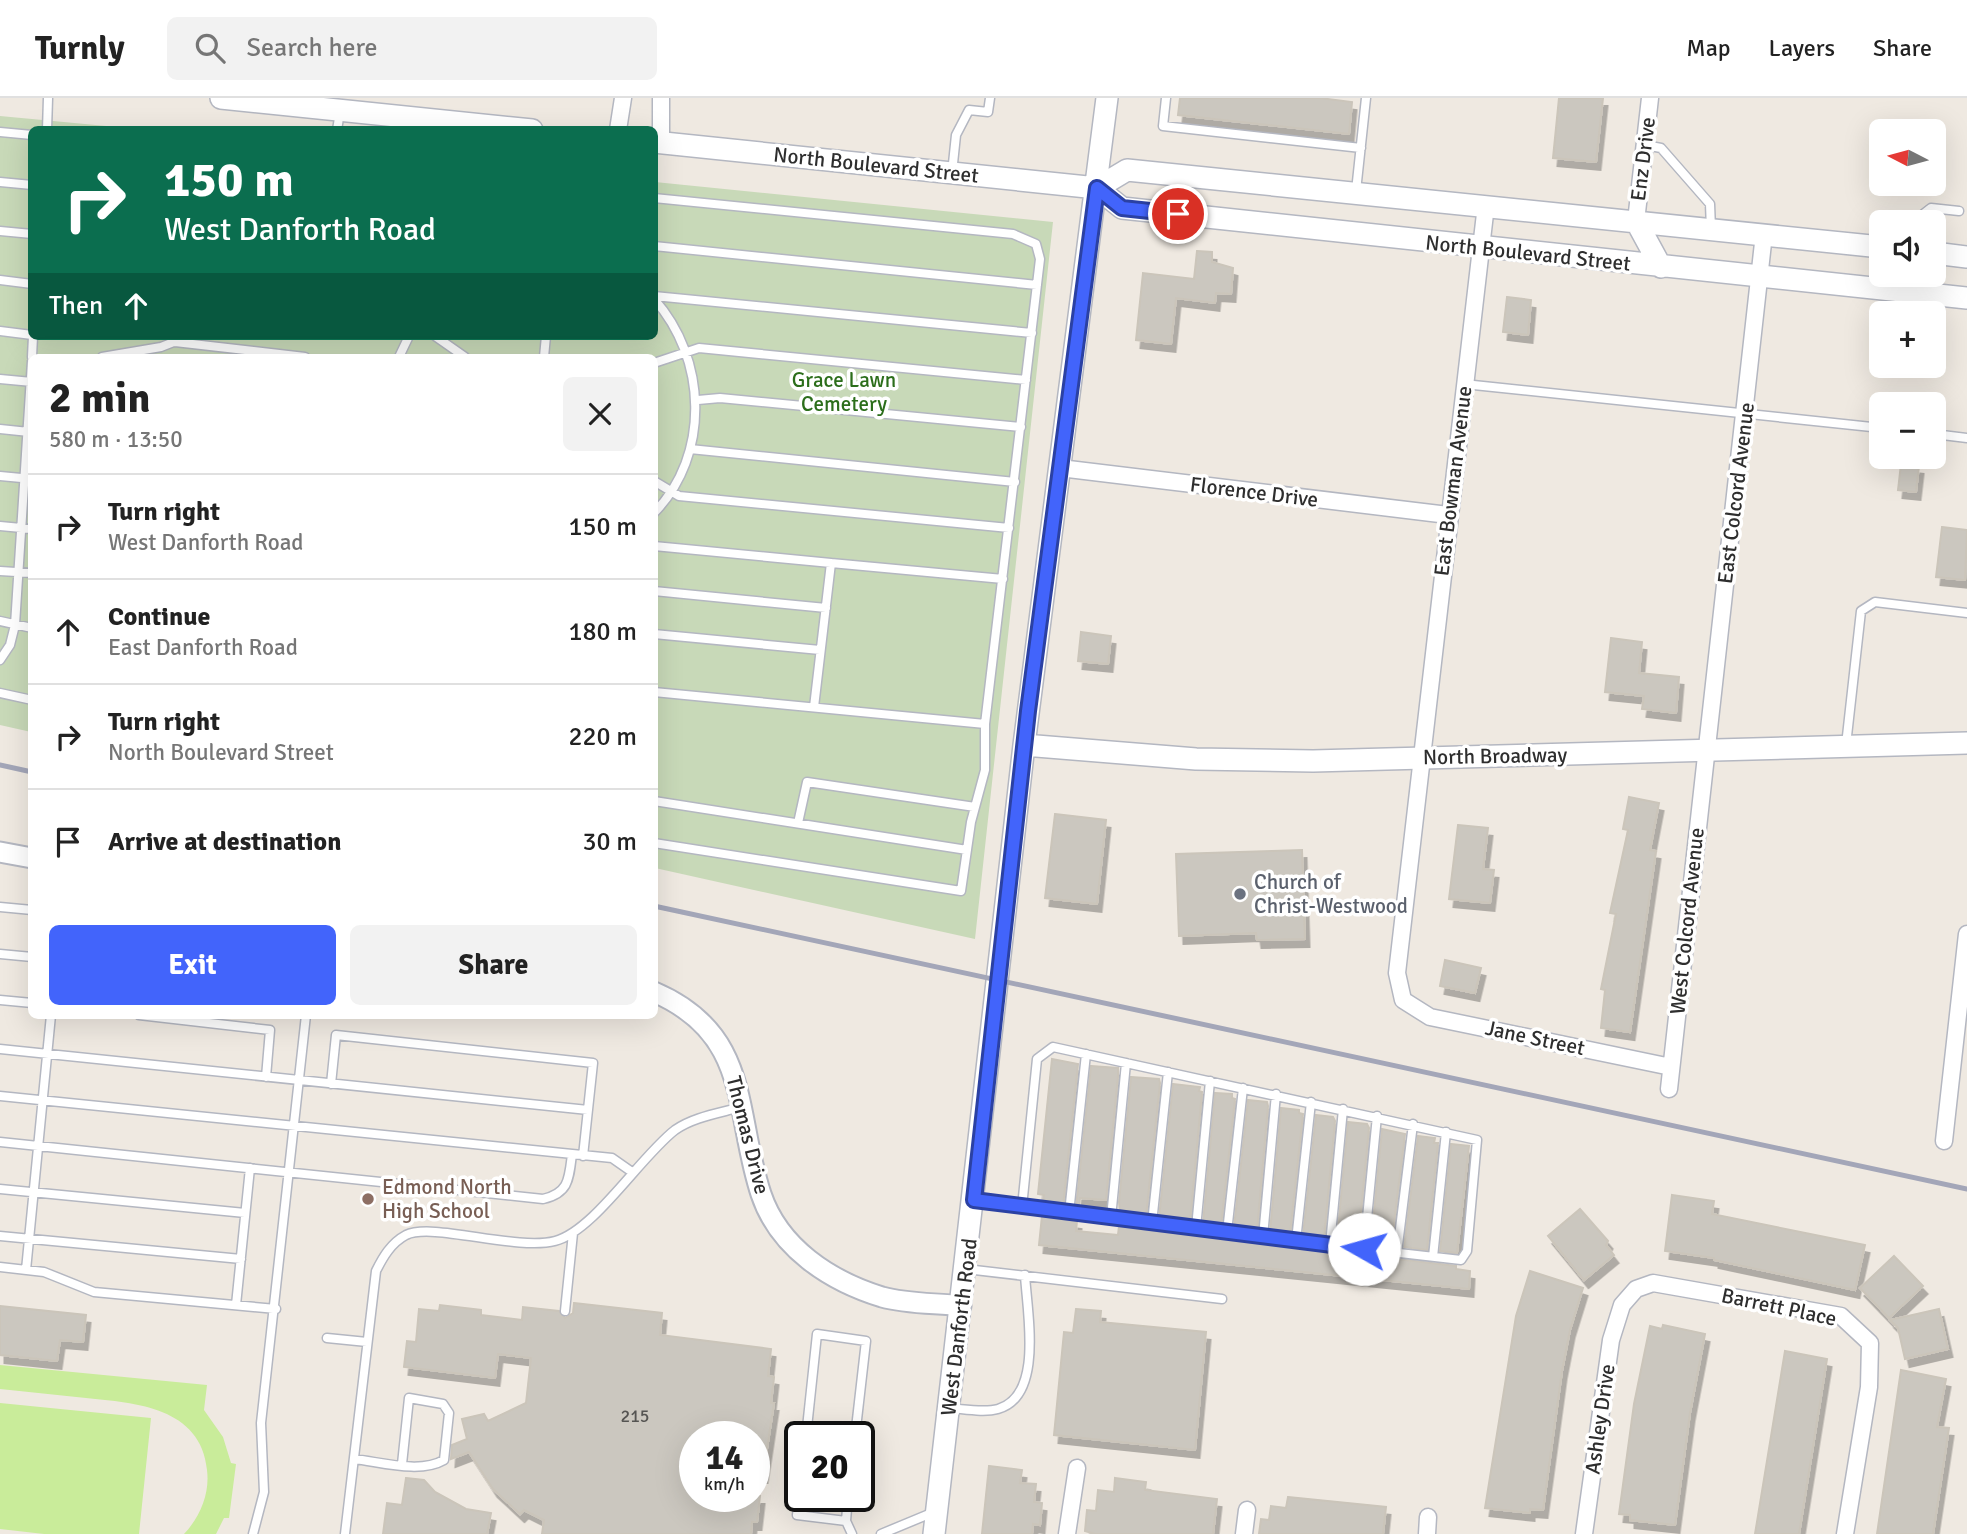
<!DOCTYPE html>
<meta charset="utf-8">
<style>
:root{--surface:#fff;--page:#f2f2f2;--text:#222;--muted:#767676;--line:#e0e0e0;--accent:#4264fb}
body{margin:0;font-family:Signika,sans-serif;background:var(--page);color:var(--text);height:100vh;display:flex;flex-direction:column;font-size:26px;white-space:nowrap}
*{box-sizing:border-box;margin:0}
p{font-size:23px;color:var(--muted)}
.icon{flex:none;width:38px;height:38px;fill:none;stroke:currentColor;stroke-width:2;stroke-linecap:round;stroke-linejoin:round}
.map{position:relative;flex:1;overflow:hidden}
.details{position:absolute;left:28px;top:256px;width:630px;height:665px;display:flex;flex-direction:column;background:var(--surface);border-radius:10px;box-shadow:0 7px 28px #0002}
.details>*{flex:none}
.top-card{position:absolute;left:28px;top:28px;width:630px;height:214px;border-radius:10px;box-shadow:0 7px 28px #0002;background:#0b6e4f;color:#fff;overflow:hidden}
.needle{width:46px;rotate:276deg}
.buttons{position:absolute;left:1869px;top:21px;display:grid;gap:14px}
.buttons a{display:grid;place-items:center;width:77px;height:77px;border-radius:10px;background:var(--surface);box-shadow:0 7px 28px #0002;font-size:35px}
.speed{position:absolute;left:679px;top:1323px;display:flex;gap:14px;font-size:35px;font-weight:700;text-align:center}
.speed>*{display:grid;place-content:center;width:91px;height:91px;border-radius:50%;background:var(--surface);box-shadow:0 7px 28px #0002;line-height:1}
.speed small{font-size:18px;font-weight:400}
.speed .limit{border:4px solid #111;border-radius:10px;background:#fff;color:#111}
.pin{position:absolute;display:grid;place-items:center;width:60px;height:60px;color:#fff;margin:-30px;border:4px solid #fff;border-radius:50%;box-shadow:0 2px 7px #0007}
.me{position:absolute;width:77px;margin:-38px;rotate:277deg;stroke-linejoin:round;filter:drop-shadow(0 0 5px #0008)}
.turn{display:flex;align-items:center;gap:24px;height:147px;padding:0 21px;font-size:32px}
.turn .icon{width:91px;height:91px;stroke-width:2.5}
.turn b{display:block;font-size:49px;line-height:60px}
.then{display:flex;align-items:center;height:66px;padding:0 21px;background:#0003;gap:14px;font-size:26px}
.round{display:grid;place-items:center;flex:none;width:74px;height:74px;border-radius:10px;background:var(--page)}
.overview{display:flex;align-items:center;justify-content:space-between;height:119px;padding:0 21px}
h1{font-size:42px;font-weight:700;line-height:52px}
.primary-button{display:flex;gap:14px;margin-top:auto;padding:14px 21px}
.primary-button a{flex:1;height:80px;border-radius:10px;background:var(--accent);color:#fff;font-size:28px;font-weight:700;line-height:80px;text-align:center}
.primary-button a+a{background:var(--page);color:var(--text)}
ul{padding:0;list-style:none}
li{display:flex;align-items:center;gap:21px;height:105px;padding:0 21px;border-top:2px solid var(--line)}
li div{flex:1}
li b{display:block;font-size:26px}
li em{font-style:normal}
header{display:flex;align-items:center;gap:42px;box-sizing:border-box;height:98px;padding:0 35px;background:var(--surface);border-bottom:2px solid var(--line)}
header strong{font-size:33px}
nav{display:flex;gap:38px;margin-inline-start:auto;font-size:24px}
.search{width:490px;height:63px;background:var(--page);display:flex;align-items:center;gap:18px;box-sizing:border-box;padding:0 24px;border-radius:10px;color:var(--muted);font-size:26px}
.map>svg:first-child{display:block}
.cemetery{fill:#c8d9b8}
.pitch{fill:#c9ec9a}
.building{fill:#cbc7bf;stroke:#cbc5ba;stroke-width:2;filter:url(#shadow)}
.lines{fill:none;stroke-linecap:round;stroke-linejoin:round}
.service-casing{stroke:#b4b7c1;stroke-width:11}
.minor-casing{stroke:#b4b7c1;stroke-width:19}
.tertiary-casing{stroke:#b4b7c1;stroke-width:23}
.secondary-casing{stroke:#b4b7c1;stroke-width:24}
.service{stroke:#fff;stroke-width:8}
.minor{stroke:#fff;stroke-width:16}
.tertiary{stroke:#fff;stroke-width:19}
.secondary{stroke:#fff;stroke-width:21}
.rail{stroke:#a3a6b8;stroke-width:5}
.route-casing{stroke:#2b41a3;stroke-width:18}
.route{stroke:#4264fb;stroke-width:12}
.worship-dot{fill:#6b7280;stroke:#fff;stroke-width:2.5}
.education-dot{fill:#8d6e63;stroke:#fff;stroke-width:2.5}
.labels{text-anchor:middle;stroke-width:7;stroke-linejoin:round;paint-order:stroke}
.number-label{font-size:18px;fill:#555452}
.street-label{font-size:21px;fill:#2e2e2e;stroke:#fff}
.park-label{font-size:21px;fill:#2c6e1b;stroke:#fff}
.worship-label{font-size:21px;fill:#5b616d;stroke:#fff;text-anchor:start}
.education-label{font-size:21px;fill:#785e54;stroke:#fff;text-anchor:start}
</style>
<header>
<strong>Turnly</strong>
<div class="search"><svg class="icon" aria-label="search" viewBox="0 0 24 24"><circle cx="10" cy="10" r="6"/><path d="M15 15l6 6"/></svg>Search here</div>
<nav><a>Map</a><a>Layers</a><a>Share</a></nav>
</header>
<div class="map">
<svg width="1967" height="1436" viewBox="0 0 1967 1436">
<defs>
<filter id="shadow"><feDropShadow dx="4.5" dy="8" stdDeviation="0" flood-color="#0004"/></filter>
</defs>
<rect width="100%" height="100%" fill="#efe9e1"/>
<!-- cemetery -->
<path class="cemetery" d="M0,18L138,31L32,32V238H654L655,84L1053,124L975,841L655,770L654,259H32L31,634L0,627Z"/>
<!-- pitch -->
<path class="pitch" d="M0,1267L207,1287L204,1312L223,1339L231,1365L236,1366L229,1420H224L216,1436H184C200,1419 210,1396 207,1372C201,1309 135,1305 86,1300C57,1297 29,1294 0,1291Z
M0,1305L151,1320L139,1436H44L0,1431Z"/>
<!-- building -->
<path class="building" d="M1180,0H1320L1352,4L1349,36L1178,17Z
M1559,0H1603L1596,64L1553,60Z
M1197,153L1212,154V164L1233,170L1231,196L1216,195L1215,205L1176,200L1171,246L1136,242L1143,175L1194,181Z
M1507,199L1531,202L1528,237L1503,234Z
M1901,366L1919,368L1916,394L1898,392Z
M1942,429L1967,432L1965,482L1936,479Z
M1081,534L1111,538L1108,566L1078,563Z
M1611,540L1642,544L1639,575L1679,579L1676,615L1642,611L1644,598L1605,594Z
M1629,699L1659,705L1650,752L1656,753L1630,934L1601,930L1605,892L1601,891L1616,816L1610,815L1628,732L1623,731Z
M1055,716L1106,722L1097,806L1045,800Z
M1458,727L1488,730L1483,771L1494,772L1490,805L1449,801Z
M1302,752L1305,841L1257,842L1256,835L1179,838L1176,756Z
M1445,862L1481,870L1475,895L1440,888Z
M1052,961L1078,966L1063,1108L1043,1105L1044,1097L1038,1096Z
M1091,968L1118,970V977L1106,1102L1080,1100L1079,1110L1076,1109Z
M1131,979L1159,981L1160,985L1146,1118L1120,1115L1119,1104Z
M1173,986L1200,989L1199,993L1202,994L1190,1124L1159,1120Z
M1215,995L1232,996V1000L1235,1001L1221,1128L1203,1125Z
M1248,1002L1267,1004L1268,1008L1257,1132L1234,1129Z
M1281,1010L1299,1012V1015L1303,1016L1290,1136L1270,1134Z
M1316,1017L1333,1019L1335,1023L1324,1140L1303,1137Z
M1348,1024L1367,1026L1369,1030L1358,1144L1337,1141Z
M1382,1031L1405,1036L1391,1148L1371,1145Z
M1418,1038L1435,1040L1434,1045H1438L1427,1152L1404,1149Z
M1451,1046L1469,1048L1457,1155L1440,1153Z
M1672,1097L1714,1103L1712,1116L1865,1147L1855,1192L1714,1162V1160L1665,1153Z
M1580,1111L1608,1143L1606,1147L1614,1157L1584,1182L1548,1138Z
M1042,1118L1077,1123L1076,1133L1118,1137L1119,1128L1456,1168V1171L1470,1173L1469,1191L1039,1147Z
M1894,1158L1923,1188L1889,1220L1860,1190Z
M1530,1173L1583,1190L1570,1232L1562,1273L1543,1412L1530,1411V1415L1485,1410L1516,1218Z
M574,1205L662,1215L660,1237L771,1251L768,1278L774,1279L771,1305H774L763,1377H754V1339H695V1398H760L757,1424H752L751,1436H542L544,1422L524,1412L520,1416L493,1391L469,1354L451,1361L452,1347L467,1341L462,1321L484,1316L488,1323L526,1305L531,1260L498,1256L495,1280L404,1269L407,1243L416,1244L419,1211L439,1213L440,1207L481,1212V1217L522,1222L523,1209L559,1213L565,1220L573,1215Z
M0,1208L86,1217L83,1244L60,1242L57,1263L0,1257Z
M1076,1211L1101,1213L1100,1224L1206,1234L1195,1352L1054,1337L1064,1234L1073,1235Z
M1939,1211L1948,1251L1905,1261L1898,1230L1890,1222Z
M1663,1227L1705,1236L1690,1315L1675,1427L1630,1422V1417L1619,1416L1634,1306L1650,1228L1662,1231Z
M1785,1253L1827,1261L1799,1436H1755Z
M1901,1272L1946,1281L1937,1329L1949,1330L1933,1436H1877Z
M989,1368L1022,1372L1020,1385L1036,1386L1034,1404L1042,1405L1040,1427L1033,1426L1032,1436H982Z
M406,1380L424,1382L435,1394L466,1411L491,1415L487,1436H383L387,1405L402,1407Z
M1115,1380L1146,1384L1145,1392L1217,1401L1213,1436H1095L1085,1433L1087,1412L1096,1413L1098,1392L1114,1394Z
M1288,1399L1386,1409L1383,1436H1259L1261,1421L1269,1422L1271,1408L1286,1410Z"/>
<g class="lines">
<!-- service casing -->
<g class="service-casing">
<path id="service" d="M1166,0L1163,28L1361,50
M47,32L48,0
M337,32L340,14
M0,34L32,37
M1645,47L1661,50L1710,106L1711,131
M952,75L956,37L969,12L988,14L990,0
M0,84L32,87
M1356,93L1366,0
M654,100L1013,136L1036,146L1040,161L985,626L654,594
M1913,124L1931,110L1959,113
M0,133L32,136
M654,148L1037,187
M0,182L32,186
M654,198L1032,235
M654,201C707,260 711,357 654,415
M0,233L32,237
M435,238L465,259
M175,244L305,259
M32,259L33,238
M102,259L161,249L189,238
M399,259L409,238
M544,259L546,238
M654,265L699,250L1026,282
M0,281L32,284
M1464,286L1881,330
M698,302L720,300L1021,329
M0,331L29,334
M1934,336L1967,340
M690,351L1015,384
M0,378L32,381
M654,383L679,398L1009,430
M0,428L32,431
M654,448L831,465
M0,473L32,475
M654,493L826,510
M0,523L32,530
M654,536L820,552
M0,562L10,547L15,527L32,263
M0,595L32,602
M814,609L831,465L1003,481
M1846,647L1861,513L1875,504L1967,515
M654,703L967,752
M798,725L807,684L975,709
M654,745L961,793L971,724L985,672V626
M0,809L32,812
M0,856L32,859
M0,902L32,905
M139,917L270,932L266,979
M0,951L588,1012
M331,986L336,937L593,965L583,1058
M0,998L612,1060L632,1074
M0,1044L543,1101C569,1095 569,1081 572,1056
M0,1091L245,1115
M973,1102C1136,1125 1299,1144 1461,1162L1467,1153L1477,1042L1053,949L1037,961L1022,1109
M1069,1115L1086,956
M1111,1120L1126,965
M1152,1125L1168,974
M1196,1130L1210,983
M1227,1134L1243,990
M0,1138L241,1161
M1263,1139L1276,996
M1296,1143L1311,1004
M1330,1147L1343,1011
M1364,1151L1377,1018
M1397,1155L1413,1026
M1433,1159L1446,1034
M0,1169L44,1174L94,1194L276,1211
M966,1171L1222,1201
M26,1172L51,917
M236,1207L250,1070
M565,1213L573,1135
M327,1240L367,1244
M949,1310C964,1311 984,1315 998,1311C1044,1298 1027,1214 1025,1177
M806,1339L817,1236L866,1243L855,1339
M354,1361C381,1364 420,1376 444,1362L449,1315L443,1306L409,1300L402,1366
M800,1393L797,1417L846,1423
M848,1398L846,1423L852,1436
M253,1436L264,1394L261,1325L306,917
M345,1436L376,1173C383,1159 391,1145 406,1137C432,1124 516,1153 555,1143C594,1133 640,1059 675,1032C693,1019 720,1015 741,1009
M881,1436L934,1414"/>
</g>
<!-- minor casing -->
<g class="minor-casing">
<path id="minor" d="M618,32L623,0
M661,44V0
M1486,107L1397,875L1403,902L1430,919L1671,969
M1636,123L1650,0
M1060,370L1448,417
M1669,991L1764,136
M1944,1043L1967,836
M1067,1436L1077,1370
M1244,1436L1247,1412
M1427,1436L1428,1419
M1584,1436L1611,1242L1622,1207L1636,1191L1653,1185L1841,1218L1870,1245L1869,1289L1845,1436"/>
</g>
<!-- tertiary casing -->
<g class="tertiary-casing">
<path id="tertiary" d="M0,754L32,760
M654,894C752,936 734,1015 761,1096C779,1150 830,1183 882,1199C907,1206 936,1205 961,1208"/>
</g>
<!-- secondary casing -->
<g class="secondary-casing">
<path id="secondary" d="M221,0L532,32
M654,44L1097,90L1122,110L1967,200
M1097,90L1127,72L1881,149
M1636,123L1661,169
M1934,155L1967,159
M1024,647L1196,661L1313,663L1967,645
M934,1436L1024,647L1107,0"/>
</g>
<!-- service -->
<use href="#service" class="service"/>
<!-- minor -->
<use href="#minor" class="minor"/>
<!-- tertiary -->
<use href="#tertiary" class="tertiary"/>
<!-- secondary -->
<use href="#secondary" class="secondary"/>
<!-- rail -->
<path class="rail" d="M0,667L32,674
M654,808L1967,1091"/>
</g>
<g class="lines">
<!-- route casing -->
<g class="route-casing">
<path id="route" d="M1178,116L1122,110L1097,90L1028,613L974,1102L1364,1151"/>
</g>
<!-- route -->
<use href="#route" class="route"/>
</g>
<!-- markers -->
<circle class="worship-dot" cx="1240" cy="796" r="7"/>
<circle class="education-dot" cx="368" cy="1101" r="7"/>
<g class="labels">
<!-- number labels -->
<g class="number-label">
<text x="635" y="1324">215</text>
</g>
<!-- street labels -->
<g class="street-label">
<text transform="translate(1643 61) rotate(-83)" y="7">Enz Drive</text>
<text transform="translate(876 67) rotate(6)" y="7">North Boulevard Street</text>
<text transform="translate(1528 155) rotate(6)" y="7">North Boulevard Street</text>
<text transform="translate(1453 383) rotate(-83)" y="7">East Bowman Avenue</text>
<text transform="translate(1254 394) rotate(7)" y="7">Florence Drive</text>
<text transform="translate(1736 395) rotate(-83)" y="7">East Colcord Avenue</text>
<text transform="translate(1495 658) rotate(-1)" y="7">North Broadway</text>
<text transform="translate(1687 823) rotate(-84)" y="7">West Colcord Avenue</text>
<text transform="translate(1535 940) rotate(12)" y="7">Jane Street</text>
<text transform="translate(748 1037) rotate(76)" y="7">Thomas Drive</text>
<text transform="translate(1779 1209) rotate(12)" y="7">Barrett Place</text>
<text transform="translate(959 1229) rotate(-83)" y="7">West Danforth Road</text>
<text transform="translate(1600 1321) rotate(-82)" y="7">Ashley Drive</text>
</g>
<!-- park labels -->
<g class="park-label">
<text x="844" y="289">Grace Lawn<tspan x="844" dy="24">Cemetery</tspan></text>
</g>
<!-- worship labels -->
<g class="worship-label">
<text x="1254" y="791">Church of<tspan x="1254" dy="24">Christ-Westwood</tspan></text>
</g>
<!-- education labels -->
<g class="education-label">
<text x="382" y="1096">Edmond North<tspan x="382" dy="24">High School</tspan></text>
</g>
</g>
</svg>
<div class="buttons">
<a><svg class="needle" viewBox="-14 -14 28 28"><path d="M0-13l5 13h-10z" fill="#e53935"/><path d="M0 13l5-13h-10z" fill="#767676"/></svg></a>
<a><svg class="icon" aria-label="sound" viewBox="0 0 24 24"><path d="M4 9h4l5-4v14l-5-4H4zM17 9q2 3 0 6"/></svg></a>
<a>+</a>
<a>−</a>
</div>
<div class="speed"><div>14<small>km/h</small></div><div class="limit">20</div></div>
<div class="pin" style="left:1178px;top:116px;background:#d93025"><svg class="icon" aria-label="arrive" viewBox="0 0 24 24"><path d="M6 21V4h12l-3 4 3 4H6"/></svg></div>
<svg class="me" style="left:1364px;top:1151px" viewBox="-20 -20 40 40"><circle r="19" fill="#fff"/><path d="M0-13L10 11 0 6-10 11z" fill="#4264fb"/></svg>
<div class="top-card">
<div class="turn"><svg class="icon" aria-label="right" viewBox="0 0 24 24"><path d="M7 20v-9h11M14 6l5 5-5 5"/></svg><div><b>150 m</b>West Danforth Road</div></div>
<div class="then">Then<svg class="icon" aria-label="ahead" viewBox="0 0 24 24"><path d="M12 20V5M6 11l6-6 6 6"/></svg></div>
</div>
<section class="details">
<div class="overview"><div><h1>2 min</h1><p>580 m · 13:50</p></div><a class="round"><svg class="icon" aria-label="close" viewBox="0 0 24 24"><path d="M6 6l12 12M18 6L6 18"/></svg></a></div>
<ul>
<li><svg class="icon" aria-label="right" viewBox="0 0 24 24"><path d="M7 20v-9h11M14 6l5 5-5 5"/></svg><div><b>Turn right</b><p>West Danforth Road</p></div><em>150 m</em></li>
<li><svg class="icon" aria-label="ahead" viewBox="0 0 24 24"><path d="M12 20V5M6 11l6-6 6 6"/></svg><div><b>Continue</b><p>East Danforth Road</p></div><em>180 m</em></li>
<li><svg class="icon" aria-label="right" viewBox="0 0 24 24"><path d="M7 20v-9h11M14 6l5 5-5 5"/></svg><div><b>Turn right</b><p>North Boulevard Street</p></div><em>220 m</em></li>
<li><svg class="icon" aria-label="arrive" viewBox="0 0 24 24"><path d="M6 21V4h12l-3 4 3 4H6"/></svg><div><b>Arrive at destination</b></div><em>30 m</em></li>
</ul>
<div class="primary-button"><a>Exit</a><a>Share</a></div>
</section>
</div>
